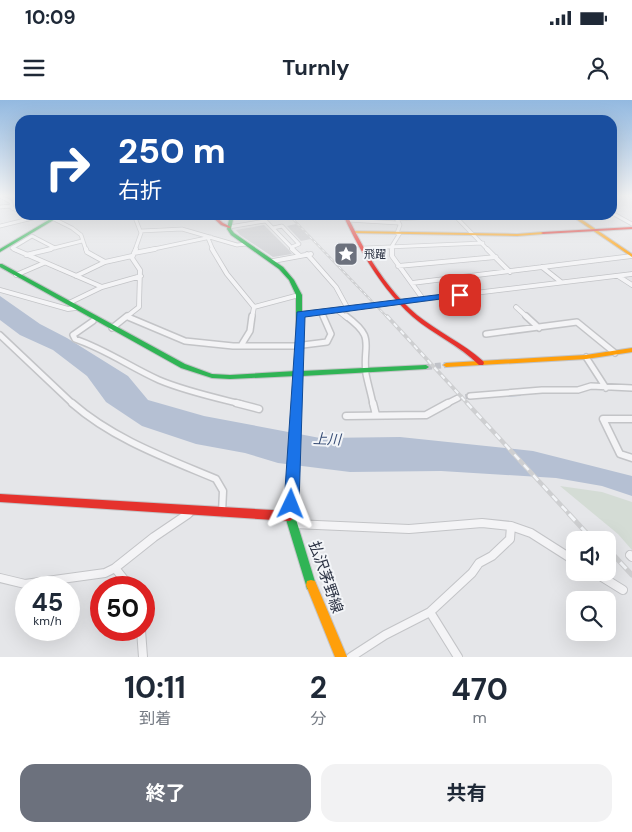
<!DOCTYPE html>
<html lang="ja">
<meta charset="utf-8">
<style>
:root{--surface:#fff;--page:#f2f2f3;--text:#1f2937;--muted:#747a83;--accent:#6c717d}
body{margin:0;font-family:"DM Sans","Noto Sans JP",sans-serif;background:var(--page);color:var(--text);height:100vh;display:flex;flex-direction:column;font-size:19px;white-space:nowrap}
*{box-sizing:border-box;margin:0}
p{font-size:16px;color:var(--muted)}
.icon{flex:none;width:28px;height:28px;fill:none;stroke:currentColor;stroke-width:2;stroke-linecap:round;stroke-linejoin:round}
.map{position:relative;height:557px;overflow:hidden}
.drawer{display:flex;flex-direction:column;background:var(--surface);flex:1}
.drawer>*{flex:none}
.guide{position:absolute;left:15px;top:15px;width:602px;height:105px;border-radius:15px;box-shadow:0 5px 20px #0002;background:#1a4fa0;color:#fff;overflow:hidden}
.fabs{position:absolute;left:566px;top:431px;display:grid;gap:10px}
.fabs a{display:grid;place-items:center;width:50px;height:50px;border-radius:10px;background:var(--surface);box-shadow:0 5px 20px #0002;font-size:25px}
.speed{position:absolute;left:15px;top:476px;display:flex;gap:10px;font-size:25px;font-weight:700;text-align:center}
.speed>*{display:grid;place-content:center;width:65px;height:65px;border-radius:50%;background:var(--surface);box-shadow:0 5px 20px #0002;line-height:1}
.speed small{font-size:12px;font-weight:400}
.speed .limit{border:8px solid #d22;background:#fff;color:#111}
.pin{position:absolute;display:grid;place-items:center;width:42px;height:42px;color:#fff;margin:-21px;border-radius:10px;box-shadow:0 2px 8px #0006}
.me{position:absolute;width:55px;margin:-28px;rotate:2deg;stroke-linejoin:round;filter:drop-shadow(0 0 4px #0008)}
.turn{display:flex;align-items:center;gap:18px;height:105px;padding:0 20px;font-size:22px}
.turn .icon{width:65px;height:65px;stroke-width:2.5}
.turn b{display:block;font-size:35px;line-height:42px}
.eta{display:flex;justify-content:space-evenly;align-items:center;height:85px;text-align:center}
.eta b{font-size:30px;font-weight:700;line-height:35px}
.cta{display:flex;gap:10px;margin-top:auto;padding:10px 20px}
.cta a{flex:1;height:58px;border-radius:15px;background:var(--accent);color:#fff;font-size:20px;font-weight:700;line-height:58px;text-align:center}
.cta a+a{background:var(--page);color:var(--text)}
.status{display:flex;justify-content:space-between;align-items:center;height:35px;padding:0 25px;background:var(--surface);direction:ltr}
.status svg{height:14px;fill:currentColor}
header{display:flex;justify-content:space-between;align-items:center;height:65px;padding:0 20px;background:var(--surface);font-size:22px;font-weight:700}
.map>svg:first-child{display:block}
.green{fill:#d4dcd5}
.water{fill:#b5c0d3}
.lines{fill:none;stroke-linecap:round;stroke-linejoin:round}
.stream{stroke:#b5c0d3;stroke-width:2}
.building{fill:#cdced2}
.street-tunnel{stroke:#c0c2c8;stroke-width:5;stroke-dasharray:5 2.5;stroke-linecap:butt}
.secondary-tunnel{stroke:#c0c2c8;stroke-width:6;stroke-dasharray:6 3;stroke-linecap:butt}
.street-far4-casing{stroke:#c3c4c7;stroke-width:4.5}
.street-far3-casing{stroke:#c3c4c7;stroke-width:5.5}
.street-far2-casing{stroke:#c3c4c7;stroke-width:8}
.street-far1-casing{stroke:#c3c4c7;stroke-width:9}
.street-casing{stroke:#c3c4c7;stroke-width:10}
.fast-casing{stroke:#c3c4c7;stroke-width:2}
.slow-casing{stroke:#c3c4c7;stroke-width:2}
.jam-casing{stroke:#c3c4c7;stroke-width:2}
.street-far4{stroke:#f4f4f6;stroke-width:3}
.street-far3{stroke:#f4f4f6;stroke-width:4}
.street-far2{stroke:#f4f4f6;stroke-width:5}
.street-far1{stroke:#f4f4f6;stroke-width:6}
.street{stroke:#f4f4f6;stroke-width:8}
.fast{fill:#30b455;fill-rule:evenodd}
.slow{fill:#ff9f0a;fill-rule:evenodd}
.jam{fill:#e5322d;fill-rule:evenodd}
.rail-far3-casing{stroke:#cecfd1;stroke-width:2.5}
.rail-far2-casing{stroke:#cecfd1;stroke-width:4}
.rail-far1-casing{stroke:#cecfd1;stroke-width:4.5}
.rail-casing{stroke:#cecfd1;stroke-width:5}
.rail-far3{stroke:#f3f5f8;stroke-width:1;stroke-dasharray:3;stroke-linecap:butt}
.rail-far2{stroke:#f3f5f8;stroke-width:2;stroke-dasharray:5;stroke-linecap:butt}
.rail-far1{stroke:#f3f5f8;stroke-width:2.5;stroke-dasharray:7;stroke-linecap:butt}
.rail{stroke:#f3f5f8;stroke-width:3;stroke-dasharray:9;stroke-linecap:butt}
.route{fill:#1a73e8;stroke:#114b97}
.labels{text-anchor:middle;stroke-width:4;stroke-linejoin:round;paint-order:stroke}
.far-poi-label{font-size:11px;fill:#2b3243;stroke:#f3f5f8;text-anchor:start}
.water-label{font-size:14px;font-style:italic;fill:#374d75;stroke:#f3f5f8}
.near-street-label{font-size:15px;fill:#2b3243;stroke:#f3f5f8}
</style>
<div class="status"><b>10:09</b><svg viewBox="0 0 49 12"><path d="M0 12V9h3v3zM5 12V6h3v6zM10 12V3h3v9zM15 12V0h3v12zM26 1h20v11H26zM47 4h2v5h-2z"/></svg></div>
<header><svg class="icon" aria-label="menu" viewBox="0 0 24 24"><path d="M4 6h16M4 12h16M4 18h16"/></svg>Turnly<svg class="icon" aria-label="person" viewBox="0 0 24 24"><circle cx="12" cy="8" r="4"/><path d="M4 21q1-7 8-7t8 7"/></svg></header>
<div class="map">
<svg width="632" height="557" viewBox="0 0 632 557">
<rect width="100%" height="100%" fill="#e5e6e9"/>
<!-- green -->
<path class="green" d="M560,386L602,392L632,402V450L618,434Z"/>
<!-- water -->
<path class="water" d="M0,196L40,224L67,238L128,276L148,300L204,316L320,338L400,337L533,351L632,376V396L602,386L556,378L441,371L350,372L278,363L245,353L196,344L142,326L106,302L87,276L53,250L20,235L0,220Z"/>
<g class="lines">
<!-- stream -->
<path class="stream" d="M504,296L520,295"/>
</g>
<!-- building -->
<path class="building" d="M296,124L311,139L301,141L287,126Z
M264,125L288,149L292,154L273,157L240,135L236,130Z"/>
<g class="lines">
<!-- street-tunnel -->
<path class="street-tunnel" d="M458,298L470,296"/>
<!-- secondary-tunnel -->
<path class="secondary-tunnel" d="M426,267L446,265"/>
<!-- street-far4 casing -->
<g class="street-far4-casing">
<path id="street-far4" d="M0,96L11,102L12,108L20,111
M0,107L11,106
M612,113L632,124
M34,115L40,118L54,119L72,128L81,135L86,150
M134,115L141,133L135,150
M260,115L294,150
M395,115L400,125L397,133
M454,115L488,150
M396,119L455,116L530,117
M347,120L398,123
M0,126L37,117
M229,127L265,121
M273,128L282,126L299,144L292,147
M141,131L182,129L237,145L247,144
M208,138L213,150
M364,148L483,143
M16,150L12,148L32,136L55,148
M46,150L82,141
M149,150L211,137
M392,150V146L400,133"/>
</g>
<!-- street-far3 casing -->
<g class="street-far3-casing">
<path id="street-far3" d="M14,149L102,187
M86,149L87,152L105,162
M212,149L227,174L254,207
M292,149L299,155
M392,149V156L423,199
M487,149L510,172
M134,153L155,149
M307,154L336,187L348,209
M26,155L51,149
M273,161L311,154
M398,166L496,157
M542,167L561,182
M16,175L44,163
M76,176L105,162L132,156
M618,176L632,185
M412,183L632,156
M0,190L68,209L76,208
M69,203L102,187L141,176
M254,207L299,195
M516,207L528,218
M338,211L347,218
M321,212L324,218
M300,214L632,174
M125,218L139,207L140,170L132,158L136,149
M252,218L254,207"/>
</g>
<!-- street-far2 casing -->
<g class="street-far2-casing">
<path id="street-far2" d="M346,216C377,239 362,243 366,274C368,284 371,294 373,304
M526,216L539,228
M128,217L185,241L233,246H295L327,242L331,234L323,216
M93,221L73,235L75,239C105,249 130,267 159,280C185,291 213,297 241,304
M112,228L127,216
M486,234L577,222L615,253
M0,235L73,304
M242,244L250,231L252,216
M586,257L606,288
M470,296L542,290H578L591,286L632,288
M446,304L458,298"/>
</g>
<!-- street-far1 casing -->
<g class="street-far1-casing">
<path id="street-far1" d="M72,303C113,339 166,358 216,379L223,391L222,413
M236,303L259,309
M373,303L376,315
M346,316L426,315L448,303
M632,319H603L620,354L632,358
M186,415L193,411"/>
</g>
<!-- street casing -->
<g class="street-casing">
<path id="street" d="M294,424L409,429L482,423L511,426L531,433L575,461
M630,455L632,457
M115,468L131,488
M594,472L623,490
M0,478L25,484L105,473L115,468L154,437L188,414
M430,512L458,557
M141,530L143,557
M351,557L385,535L430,512L472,473L479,463L492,456L510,439L511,426"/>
</g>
<!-- fast casing -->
<g class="fast-casing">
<path id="fast" d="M57,115H62L0,152V149Z
M230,115H234L231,129L234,133L283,167L294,180L302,195V271L426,265L429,267L426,269L302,276L295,416L316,485L315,489L311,490L307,489L306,485L285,416L295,276L230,279L212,278L181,268L0,167V164H2L185,264L212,274L230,275L296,271V195L289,180L279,169L231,135L227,129Z"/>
</g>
<!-- slow casing -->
<g class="slow-casing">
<path id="slow" d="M570,115H575L632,154V157Z
M352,131L517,134L543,132L545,133L543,134L517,136L353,133H352Z
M632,248V252L586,259L446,267L443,265L446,263L586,255Z
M311,480L315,481L347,557H335L306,485L307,481Z"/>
</g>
<!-- jam casing -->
<g class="jam-casing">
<path id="jam" d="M210,115H214L223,123L231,127L229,128L221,125Z
M343,115H347C364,151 386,189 417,215C438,232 463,243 483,261L484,263L483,265H479C459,245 434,235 413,217C382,190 360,151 343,115Z
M632,127V129L543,134L541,133L543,132Z
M0,394L290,411L293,413L295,416L293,419L290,421L0,402Z"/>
</g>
<!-- street-far4 -->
<use href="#street-far4" class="street-far4"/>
<!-- street-far3 -->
<use href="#street-far3" class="street-far3"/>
<!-- street-far2 -->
<use href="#street-far2" class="street-far2"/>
<!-- street-far1 -->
<use href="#street-far1" class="street-far1"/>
<!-- street -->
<use href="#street" class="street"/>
<!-- fast -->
<use href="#fast" class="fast"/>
<!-- slow -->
<use href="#slow" class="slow"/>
<!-- jam -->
<use href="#jam" class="jam"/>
<!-- rail-far3 casing -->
<g class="rail-far3-casing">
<path id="rail-far3" d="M289,115L388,218"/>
</g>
<!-- rail-far2 casing -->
<g class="rail-far2-casing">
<path id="rail-far2" d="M387,216L468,304"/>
</g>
<!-- rail-far1 casing -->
<g class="rail-far1-casing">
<path id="rail-far1" d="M467,303L570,415"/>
</g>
<!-- rail casing -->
<g class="rail-casing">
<path id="rail" d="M569,414L593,440
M608,449L632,475"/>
</g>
<!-- rail-far3 -->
<use href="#rail-far3" class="rail-far3"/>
<!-- rail-far2 -->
<use href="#rail-far2" class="rail-far2"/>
<!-- rail-far1 -->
<use href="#rail-far1" class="rail-far1"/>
<!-- rail -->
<use href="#rail" class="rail"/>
</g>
<!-- sky -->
<linearGradient id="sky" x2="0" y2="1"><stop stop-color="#93b9e0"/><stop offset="0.55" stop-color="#f3f4f5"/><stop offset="1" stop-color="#f3f4f5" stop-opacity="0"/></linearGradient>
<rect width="632" height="174" fill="url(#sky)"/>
<!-- route -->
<path class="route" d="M460,192L463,193V196L305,217L299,404L297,409L291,411L286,409L284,404L297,212Z"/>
<!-- icons -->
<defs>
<g id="sight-square" transform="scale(1.25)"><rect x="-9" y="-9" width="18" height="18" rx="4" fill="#6c717d" stroke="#f3f5f8"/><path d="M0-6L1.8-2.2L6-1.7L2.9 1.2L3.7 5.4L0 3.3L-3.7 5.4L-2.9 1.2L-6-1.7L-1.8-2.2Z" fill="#fff"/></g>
</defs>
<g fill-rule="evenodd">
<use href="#sight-square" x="346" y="154"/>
</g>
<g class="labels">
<!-- far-poi labels -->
<g class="far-poi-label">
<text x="364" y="158">飛躍</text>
</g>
<!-- water labels -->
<g class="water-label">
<text transform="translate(327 339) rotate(2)" y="5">上川</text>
</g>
<!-- near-street labels -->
<g class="near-street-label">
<text transform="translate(326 477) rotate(71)" y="5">払沢茅野線</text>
</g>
</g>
</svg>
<div class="fabs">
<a><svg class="icon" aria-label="sound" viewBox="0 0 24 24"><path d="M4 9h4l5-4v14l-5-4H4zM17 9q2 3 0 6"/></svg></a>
<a><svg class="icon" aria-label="search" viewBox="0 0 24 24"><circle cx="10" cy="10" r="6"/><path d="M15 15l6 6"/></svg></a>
</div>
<div class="speed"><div>45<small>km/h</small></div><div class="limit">50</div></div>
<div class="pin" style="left:460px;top:195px;background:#d93025"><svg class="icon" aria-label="arrive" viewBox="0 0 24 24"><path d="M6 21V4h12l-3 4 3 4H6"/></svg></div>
<svg class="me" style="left:291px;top:404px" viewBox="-20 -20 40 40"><path d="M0-17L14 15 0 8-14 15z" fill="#1a73e8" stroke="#fff" stroke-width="4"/></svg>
<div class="guide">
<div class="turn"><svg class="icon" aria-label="right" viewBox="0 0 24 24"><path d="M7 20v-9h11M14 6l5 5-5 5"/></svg><div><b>250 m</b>右折</div></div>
</div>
</div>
<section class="drawer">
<div class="eta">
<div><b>10:11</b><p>到着</p></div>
<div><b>2</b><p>分</p></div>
<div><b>470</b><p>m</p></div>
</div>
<div class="cta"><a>終了</a><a>共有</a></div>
</section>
